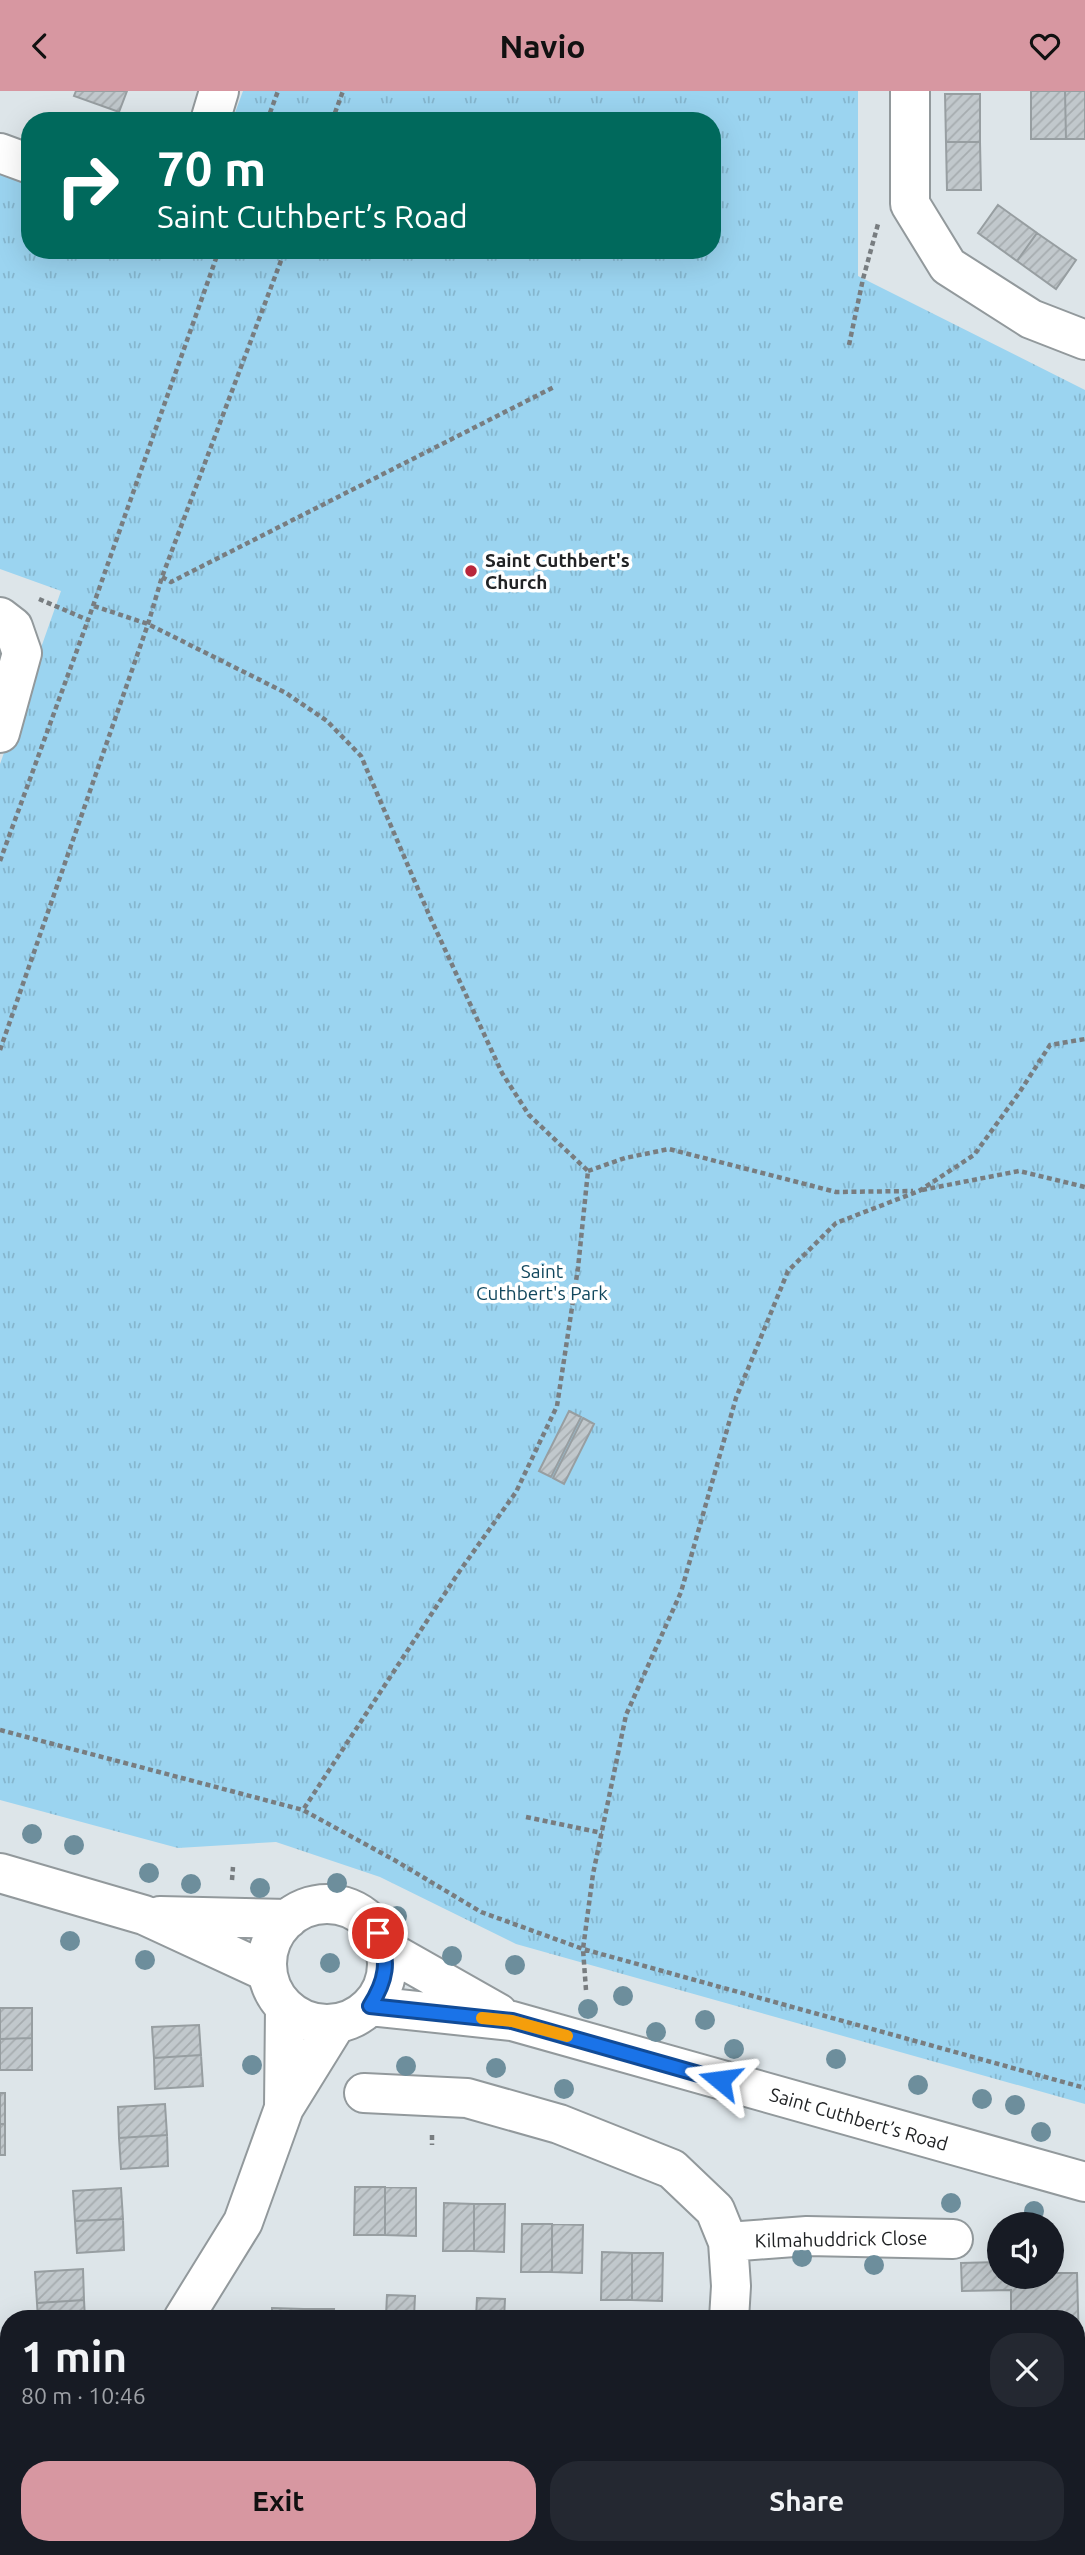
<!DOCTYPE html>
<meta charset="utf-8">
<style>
:root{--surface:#171b24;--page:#242831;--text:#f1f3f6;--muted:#9ea1a6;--accent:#d797a1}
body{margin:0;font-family:Ubuntu,sans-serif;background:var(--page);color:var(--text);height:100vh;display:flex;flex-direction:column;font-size:26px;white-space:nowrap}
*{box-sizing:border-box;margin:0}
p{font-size:23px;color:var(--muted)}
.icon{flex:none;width:38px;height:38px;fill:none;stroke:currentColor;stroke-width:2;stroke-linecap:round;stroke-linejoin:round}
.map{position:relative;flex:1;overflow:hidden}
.sheet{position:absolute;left:0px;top:2219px;width:1085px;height:245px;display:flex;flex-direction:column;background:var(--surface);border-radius:28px 28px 0 0;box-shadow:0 7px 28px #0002}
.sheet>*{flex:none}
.banner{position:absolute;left:21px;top:21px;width:700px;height:147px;border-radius:28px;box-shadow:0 7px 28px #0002;background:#00695c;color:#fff;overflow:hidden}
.buttons{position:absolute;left:987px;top:2121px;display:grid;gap:14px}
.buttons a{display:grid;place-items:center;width:77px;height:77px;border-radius:50%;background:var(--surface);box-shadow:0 7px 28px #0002;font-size:35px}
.pin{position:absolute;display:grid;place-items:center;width:60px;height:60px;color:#fff;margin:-30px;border:4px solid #fff;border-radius:50%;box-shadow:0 2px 7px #0007}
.me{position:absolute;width:77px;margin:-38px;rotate:286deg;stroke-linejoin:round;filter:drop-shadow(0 0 5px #0008)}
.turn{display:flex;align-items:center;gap:24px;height:147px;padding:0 21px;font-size:32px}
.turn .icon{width:91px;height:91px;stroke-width:2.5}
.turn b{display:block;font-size:49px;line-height:60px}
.round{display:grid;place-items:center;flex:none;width:74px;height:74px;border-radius:28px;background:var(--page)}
.summary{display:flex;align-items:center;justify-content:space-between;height:119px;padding:0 21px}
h1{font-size:42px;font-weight:600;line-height:52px}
.action{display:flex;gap:14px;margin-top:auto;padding:14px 21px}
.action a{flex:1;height:80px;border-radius:28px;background:var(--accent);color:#111;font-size:28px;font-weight:600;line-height:80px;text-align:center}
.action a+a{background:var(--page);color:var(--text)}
header{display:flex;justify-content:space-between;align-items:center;height:91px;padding:0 21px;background:var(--accent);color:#111;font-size:32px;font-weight:600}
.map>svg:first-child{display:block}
.park{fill:url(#park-tufts)}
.building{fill:url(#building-hatch);stroke:#979ea1;stroke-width:2}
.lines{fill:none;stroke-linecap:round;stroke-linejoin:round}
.minor-casing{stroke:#92999c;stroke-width:42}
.path{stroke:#787d80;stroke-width:4.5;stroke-dasharray:5 3.5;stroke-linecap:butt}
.minor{stroke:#fff;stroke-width:38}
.tree{fill:#6d8e9c}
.route-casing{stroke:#114b97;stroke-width:18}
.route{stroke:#1a73e8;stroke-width:12}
.slow{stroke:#f59e0b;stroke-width:12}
.poi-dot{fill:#b8263a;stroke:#fff;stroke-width:2.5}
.labels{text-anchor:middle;stroke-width:7;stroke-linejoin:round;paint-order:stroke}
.poi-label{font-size:19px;font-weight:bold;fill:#212325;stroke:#fff;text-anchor:start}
.park-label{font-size:19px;fill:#11475d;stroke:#fff}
.street-label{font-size:19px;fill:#212325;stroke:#fff}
</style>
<header><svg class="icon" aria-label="back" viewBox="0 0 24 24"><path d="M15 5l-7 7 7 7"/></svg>Navio<svg class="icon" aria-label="heart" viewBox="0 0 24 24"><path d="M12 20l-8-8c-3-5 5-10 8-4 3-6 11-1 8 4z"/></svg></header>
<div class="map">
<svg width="1085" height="2464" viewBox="0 0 1085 2464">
<defs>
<pattern id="park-tufts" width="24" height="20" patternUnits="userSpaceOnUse" patternTransform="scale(1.75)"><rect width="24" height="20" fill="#9bd4f0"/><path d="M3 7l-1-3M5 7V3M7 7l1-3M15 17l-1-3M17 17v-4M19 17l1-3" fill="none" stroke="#85b6ce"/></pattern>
<pattern id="building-hatch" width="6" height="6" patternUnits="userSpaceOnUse" patternTransform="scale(1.75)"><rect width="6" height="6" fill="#c1c8cc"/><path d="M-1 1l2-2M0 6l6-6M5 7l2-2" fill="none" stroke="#a6acaf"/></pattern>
</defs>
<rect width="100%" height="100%" fill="#dde5e9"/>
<!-- park -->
<path class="park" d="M243,0H858V185L1085,299V2013L516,1853L380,1786L276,1751L178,1757L0,1709V673L61,500L0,478V80L30,91V159H712V30H232Z"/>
<!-- building -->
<path class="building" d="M76,0H127L119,21L74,5Z
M1031,0H1065L1066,48H1031Z
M1065,0H1085V48H1066Z
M945,3H980V51H946Z
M946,51H980L981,99H947Z
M998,114L1037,142L1017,170L978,142Z
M1037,142L1076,169L1056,198L1017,170Z
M569,1320L581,1326L551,1386L539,1380Z
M583,1327L594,1333L564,1393L553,1387Z
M0,1917H32V1947L0,1948Z
M199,1934L201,1964L154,1967L152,1936Z
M32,1947V1979H0V1948Z
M201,1964L203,1995L155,1998L154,1967Z
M0,2002H5V2033H0Z
M165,2013L167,2044L119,2047L118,2016Z
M0,2033H5V2064H0Z
M167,2044L168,2075L121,2078L119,2047Z
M355,2096H385V2144H354Z
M385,2096L416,2097V2145L385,2144Z
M121,2097L123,2128L75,2130L73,2100Z
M444,2112L474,2113V2160H443Z
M474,2113H505L504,2161L474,2160Z
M123,2128L124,2159L77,2162L75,2130Z
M522,2133H552V2181H521Z
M552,2133L583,2134L582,2182L552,2181Z
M602,2161L632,2162V2209H601Z
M632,2162H663L662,2210L632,2209Z
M999,2171V2186H1052V2182H1077L1079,2255H1076V2228H1011V2199L962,2200L961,2172Z
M83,2178L84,2209L37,2212L35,2181Z
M387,2204L415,2205L414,2226L386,2225Z
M477,2207L505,2208L504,2228L476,2227Z
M84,2209L85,2228H38L37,2212Z
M272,2217L303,2218V2228H272Z
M303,2218H334L333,2228H303Z
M1076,2352H1083V2383H1076Z
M1076,2383H1083L1084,2414H1076Z
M1076,2414H1084L1085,2445H1076Z
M1076,2445H1085V2464H1037V2455H1076Z
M21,2455H53V2464H22Z
M53,2455H83V2464H53Z
M83,2455H114L115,2464H83Z
M114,2455H145V2464H115Z
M265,2455H313V2462H265Z
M265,2462H313V2464H265Z"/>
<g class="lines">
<!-- minor casing -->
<g class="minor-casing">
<path id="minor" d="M910,0V113L948,175L1031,228L1085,249
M210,30L219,0
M0,62L30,73
M0,526L13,536L22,562L0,642
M0,1782L144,1824L267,1881
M267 1873a60 60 0 1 1 120 0a60 60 0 1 1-120 0Z
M160,1825L288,1828
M385,1858L498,1922
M370,1915L512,1930L1085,2091
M364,2002L467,2007L559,2033L672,2078L715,2119L728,2151L731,2195L729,2228
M284,2017L285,1917
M728,2151L807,2145L953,2148
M183,2228L243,2131L284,2017L336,1933
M0,2382L9,2375
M402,2455V2464
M606,2455L632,2464
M683,2464L687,2455"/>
</g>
<!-- path -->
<path class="path" d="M267,30L278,0
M332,30L343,0
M849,254L863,188L878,133
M162,486L171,491L554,296
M39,508L88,529L219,159
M94,515L148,533L286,602L327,630L361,665L430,826L502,982L529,1024L588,1080L578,1177L557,1315L516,1401L459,1481L303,1719
M0,770L88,529
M0,959L148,533L162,486L285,159
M588,1080L625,1067L669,1058L836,1101L913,1100
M922,1099L1019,1080L1085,1096
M0,1639L303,1719L396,1770L481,1821L583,1858L1085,1997
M526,1726L602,1742
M232,1789L233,1776
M586,1899L583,1858L593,1783L626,1624L681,1501L736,1307L788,1180L836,1132L919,1100L974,1064L1019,1002L1050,954L1085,948
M432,2044V2054"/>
<!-- minor -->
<use href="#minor" class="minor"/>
</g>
<!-- trees -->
<g class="tree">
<circle cx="32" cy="1743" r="10"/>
<circle cx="74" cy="1754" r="10"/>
<circle cx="149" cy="1782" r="10"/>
<circle cx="337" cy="1792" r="10"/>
<circle cx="191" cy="1793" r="10"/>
<circle cx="260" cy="1797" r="10"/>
<circle cx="397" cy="1825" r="10"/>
<circle cx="70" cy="1850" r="10"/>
<circle cx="452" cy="1865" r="10"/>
<circle cx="145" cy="1869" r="10"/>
<circle cx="330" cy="1872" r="10"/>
<circle cx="515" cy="1874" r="10"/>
<circle cx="623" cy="1905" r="10"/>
<circle cx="588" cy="1918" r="10"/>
<circle cx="705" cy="1929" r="10"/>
<circle cx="656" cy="1941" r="10"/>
<circle cx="734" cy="1958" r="10"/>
<circle cx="836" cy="1968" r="10"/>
<circle cx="252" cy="1974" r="10"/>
<circle cx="406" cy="1975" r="10"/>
<circle cx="496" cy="1977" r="10"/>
<circle cx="918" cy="1994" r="10"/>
<circle cx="564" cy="1998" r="10"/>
<circle cx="982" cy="2008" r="10"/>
<circle cx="1015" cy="2014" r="10"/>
<circle cx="1041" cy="2041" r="10"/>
<circle cx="951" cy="2112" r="10"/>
<circle cx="1034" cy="2120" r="10"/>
<circle cx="802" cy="2166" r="10"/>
<circle cx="874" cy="2174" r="10"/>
</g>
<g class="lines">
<!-- route casing -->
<g class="route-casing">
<path id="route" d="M378,1842C390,1870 386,1890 370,1915L512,1930L720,1989"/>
</g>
<!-- route -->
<use href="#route" class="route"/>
<!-- slow -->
<path class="slow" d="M482,1927L512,1930L567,1945"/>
</g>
<!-- markers -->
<circle class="poi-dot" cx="471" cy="480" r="7"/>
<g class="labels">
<!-- poi labels -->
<g class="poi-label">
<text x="485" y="476">Saint Cuthbert's<tspan x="485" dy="22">Church</tspan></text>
</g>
<!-- park labels -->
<g class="park-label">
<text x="542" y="1187">Saint<tspan x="542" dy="22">Cuthbert's Park</tspan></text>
</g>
<!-- street labels -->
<g class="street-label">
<text transform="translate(859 2028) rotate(16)" y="7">Saint Cuthbert’s Road</text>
<text transform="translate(841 2148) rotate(-1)" y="7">Kilmahuddrick Close</text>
</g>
</g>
</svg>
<div class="buttons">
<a><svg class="icon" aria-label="sound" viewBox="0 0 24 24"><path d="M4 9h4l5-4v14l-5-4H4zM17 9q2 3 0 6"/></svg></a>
</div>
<div class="pin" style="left:378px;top:1842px;background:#d93025"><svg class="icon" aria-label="arrive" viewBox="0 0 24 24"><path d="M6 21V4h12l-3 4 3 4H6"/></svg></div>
<svg class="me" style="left:720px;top:1989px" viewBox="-20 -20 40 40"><path d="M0-17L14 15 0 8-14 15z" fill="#1a73e8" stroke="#fff" stroke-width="4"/></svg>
<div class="banner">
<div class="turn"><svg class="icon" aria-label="right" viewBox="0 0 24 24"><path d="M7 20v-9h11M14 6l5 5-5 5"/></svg><div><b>70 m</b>Saint Cuthbert’s Road</div></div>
</div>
<section class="sheet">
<div class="summary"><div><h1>1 min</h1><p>80 m · 10:46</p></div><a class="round"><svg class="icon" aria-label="close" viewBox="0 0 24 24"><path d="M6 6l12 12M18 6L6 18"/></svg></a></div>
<div class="action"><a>Exit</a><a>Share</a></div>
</section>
</div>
